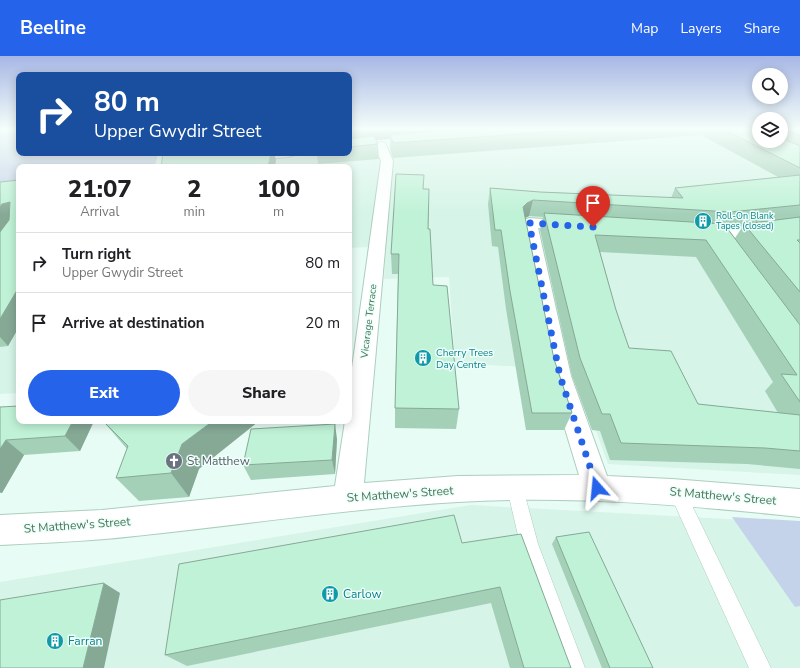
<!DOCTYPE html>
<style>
:root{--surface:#fff;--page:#f6f6f6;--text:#202124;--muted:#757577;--line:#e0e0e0;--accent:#2563eb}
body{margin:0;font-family:"Nunito Sans",sans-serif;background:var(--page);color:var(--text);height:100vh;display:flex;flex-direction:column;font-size:15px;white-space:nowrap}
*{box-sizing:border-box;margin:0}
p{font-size:13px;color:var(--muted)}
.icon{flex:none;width:22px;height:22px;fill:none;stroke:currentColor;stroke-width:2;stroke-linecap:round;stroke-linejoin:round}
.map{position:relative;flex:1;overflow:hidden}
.panel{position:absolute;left:16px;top:108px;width:336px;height:260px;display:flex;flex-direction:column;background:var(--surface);border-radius:8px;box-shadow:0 2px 10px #0003}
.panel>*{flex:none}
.top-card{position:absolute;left:16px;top:16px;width:336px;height:84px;border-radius:8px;box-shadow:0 2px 10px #0003;background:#1a4fa0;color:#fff;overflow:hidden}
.tools{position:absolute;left:752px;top:12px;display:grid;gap:8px}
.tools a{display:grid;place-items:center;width:36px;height:36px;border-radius:50%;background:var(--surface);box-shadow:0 2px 10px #0003;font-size:20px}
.pin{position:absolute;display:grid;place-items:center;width:34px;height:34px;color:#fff;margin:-41px -17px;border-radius:50% 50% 50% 0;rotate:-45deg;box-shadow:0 0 4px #0007}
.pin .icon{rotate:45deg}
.me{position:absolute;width:44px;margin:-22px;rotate:342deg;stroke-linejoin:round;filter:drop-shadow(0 0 3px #0008)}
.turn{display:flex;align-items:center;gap:14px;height:84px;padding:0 12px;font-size:18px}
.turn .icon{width:52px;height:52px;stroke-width:2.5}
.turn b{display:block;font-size:28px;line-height:34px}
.eta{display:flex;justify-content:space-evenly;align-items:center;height:68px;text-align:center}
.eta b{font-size:24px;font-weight:800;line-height:28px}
.button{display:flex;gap:8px;margin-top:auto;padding:8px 12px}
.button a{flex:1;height:46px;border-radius:24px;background:var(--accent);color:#fff;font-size:16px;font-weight:800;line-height:46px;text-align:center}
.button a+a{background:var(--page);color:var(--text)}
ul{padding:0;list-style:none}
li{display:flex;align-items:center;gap:12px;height:60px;padding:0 12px;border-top:1px solid var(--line)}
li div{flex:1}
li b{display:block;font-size:15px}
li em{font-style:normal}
header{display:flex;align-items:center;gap:24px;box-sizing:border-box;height:56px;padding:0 20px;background:var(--accent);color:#fff}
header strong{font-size:19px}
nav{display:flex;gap:22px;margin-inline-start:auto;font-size:14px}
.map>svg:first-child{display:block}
.residential{fill:#d6f4e8}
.green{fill:#c5d3ea}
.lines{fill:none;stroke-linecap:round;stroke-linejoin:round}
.lane-casing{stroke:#adcebd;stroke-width:1}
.street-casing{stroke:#adcebd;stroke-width:2}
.lane{fill:#fff;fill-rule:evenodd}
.street{fill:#fff;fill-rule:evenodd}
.wall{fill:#a4d0b8;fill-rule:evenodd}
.shaded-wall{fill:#86a996}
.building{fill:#bff2d6;stroke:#86a996}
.route{stroke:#2563eb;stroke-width:7;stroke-dasharray:0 12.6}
.labels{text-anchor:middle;stroke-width:3;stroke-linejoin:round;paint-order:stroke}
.far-culture-label{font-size:9px;fill:#0d838f;stroke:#eefff9;text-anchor:start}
.street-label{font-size:10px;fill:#4b775d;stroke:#eefff9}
.culture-label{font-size:10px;fill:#0d838f;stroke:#eefff9;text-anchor:start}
.near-worship-label{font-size:12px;fill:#5b616d;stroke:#eefff9;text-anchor:start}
.near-street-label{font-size:12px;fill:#4b775d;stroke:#eefff9}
.near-culture-label{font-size:12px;fill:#0d838f;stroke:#eefff9;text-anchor:start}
</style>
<header>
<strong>Beeline</strong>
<nav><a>Map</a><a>Layers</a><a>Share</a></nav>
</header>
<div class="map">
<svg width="800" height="612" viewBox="0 0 800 612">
<rect width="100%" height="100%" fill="#e7fcf5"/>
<!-- residential -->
<path class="residential" d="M607,73H727L800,109V419L608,408L574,314L455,307L449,221L384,223L386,190L349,192V111H205Z
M19,188V337L0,338V214Z
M471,449L800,467V612H0V526Z"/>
<!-- green -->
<path class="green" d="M0,73H19V97H158L155,111H19V133L0,136Z
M732,461L800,465V550L795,551Z"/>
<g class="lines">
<!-- lane casing -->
<g class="lane-casing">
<path id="lane" d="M515,424L521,427L523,432L538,488L585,612H563L520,488L507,432L509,427Z
M677,428L683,431L771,612H749L669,436L671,431Z"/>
</g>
<!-- street casing -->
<g class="street-casing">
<path id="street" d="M381,86L385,87L393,105L364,427L458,420L579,419L549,320L521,167L524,164L529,162L570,165L576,167L578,170L576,173L570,175L538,172L571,320L607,420L672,423L800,433V461C686,449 572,439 458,446C340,453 222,472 105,483C70,486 35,487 0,489V459L102,454L335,430L345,365H349V333L381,105L375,90L377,87Z
M248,97H295L293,100L289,101L245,105L241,104L239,101L241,98Z
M800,165V175C771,178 723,188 696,181L694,178L696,175L702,173L720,174Z"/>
</g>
<!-- lane -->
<use href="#lane" class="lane"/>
<!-- street -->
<use href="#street" class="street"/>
</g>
<!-- wall -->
<path class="wall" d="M349,73H759L781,85V73H800V413L747,408L610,404L600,375L592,374L572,320L540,174L543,161L529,160L525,162L554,303L572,357L564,374H526L506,253L498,191L492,190L488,148L490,132L540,136L671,142L675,132L778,121L701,79L393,102L390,93V83L376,84L378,88L379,103L318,108L317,97H349ZM743,170L735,182L727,172ZM600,196L696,201L773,326L765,335L778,357L698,348L629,292L616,254Z
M19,124V271L8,290L0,291V126Z
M423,133L428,173L433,229L459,353L456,373L395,372V352L398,218H392L391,198Z
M0,351L94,365L80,395L24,399L2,437H0Z
M103,365L199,413L189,441L139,445L116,422L127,393Z
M337,383L335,418L251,424L243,409Z
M556,481L653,612H602L552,488Z
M462,487L571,612H510L491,547L187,610L165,599Z"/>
<!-- shaded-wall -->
<path class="shaded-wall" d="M349,73H515L390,79V83L349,86Z
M271,97H274L276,104L275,111H268Z
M533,144L529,160L523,163V151L527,147Z
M10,146L19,160L0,180V151L2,148Z
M19,231V271L8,290L0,281V263Z
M73,365H94L80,395L65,380Z
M213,365H259L199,413L189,441L171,417L182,388Z
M335,368L337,383L335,418L332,404Z
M6,384L24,399L2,437L0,436V393Z
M104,527L120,537L104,612H83Z"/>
<!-- building -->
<path class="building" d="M465,73H591L393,87L390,79Z
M723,73H759V85H781V82L800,90V112Z
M785,73H800V80Z
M374,80L378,88L349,91V83Z
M163,97H271L268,111H161Z
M396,118L424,119L423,133H429L428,173H430L433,229L447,230L459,353L395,352L399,198H391Z
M800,119V149L730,156L533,144L527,147L523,151L554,303L572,357H532L510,235L501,174H495L490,132L540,136L683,142L675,132Z
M19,124V231L0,263V176L9,164L10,146L2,148L0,151V126Z
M544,157L724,168L800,269V346L781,318L797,319L706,184L595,179L616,254L629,292L671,295L698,348L800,359V395L765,392L621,387L610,358H602L580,302Z
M800,161V184H797L800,187V236L744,168Z
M19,350V365H73L65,380L6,384L0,393V351Z
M103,365H213L182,388L171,417L116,422L128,390Z
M335,368L332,404L243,409L251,373Z
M454,459L462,487L521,478L571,612H524L500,531L165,599L179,508Z
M589,476L653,612H610L556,481Z
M104,527L83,612H0V544Z"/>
<!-- sky -->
<linearGradient id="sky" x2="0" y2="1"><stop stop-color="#a7b7e4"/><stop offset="0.46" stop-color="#f4fefa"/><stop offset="1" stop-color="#f4fefa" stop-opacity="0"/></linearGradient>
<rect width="800" height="159" fill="url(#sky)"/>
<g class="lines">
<!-- route -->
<path class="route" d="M593,171L529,167L560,320L597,432"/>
</g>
<!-- icons -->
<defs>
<g id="building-disc" transform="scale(0.9)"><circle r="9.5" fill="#0f9aa8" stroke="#eefff9"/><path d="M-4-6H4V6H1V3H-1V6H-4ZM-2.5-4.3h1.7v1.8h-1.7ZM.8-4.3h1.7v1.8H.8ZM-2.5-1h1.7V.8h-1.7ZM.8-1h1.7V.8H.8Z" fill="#fff"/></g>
<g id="church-disc" transform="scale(0.9)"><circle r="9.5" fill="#6b7280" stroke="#eefff9"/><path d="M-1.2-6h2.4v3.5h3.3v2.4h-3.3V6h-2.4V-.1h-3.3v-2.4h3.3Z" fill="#fff"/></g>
</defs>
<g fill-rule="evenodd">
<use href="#building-disc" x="703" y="165"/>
<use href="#building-disc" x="423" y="302"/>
<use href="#church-disc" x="174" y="405"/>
<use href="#building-disc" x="330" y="538"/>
<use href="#building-disc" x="55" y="585"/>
</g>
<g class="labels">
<!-- far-culture labels -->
<g class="far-culture-label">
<text x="716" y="163">Roll-On Blank<tspan x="716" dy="10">Tapes (closed)</tspan></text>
</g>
<!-- street labels -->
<g class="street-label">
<text transform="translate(368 265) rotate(-83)" y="4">Vicarage Terrace</text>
</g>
<!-- culture labels -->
<g class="culture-label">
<text x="436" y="300">Cherry Trees<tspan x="436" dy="12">Day Centre</tspan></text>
</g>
<!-- near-worship labels -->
<g class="near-worship-label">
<text x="187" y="409">St Matthew</text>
</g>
<!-- near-street labels -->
<g class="near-street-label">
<text transform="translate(400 438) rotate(-4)" y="4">St Matthew's Street</text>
<text transform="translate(723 440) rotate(5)" y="4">St Matthew's Street</text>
<text transform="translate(77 469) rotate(-4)" y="4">St Matthew's Street</text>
</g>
<!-- near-culture labels -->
<g class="near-culture-label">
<text x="343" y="542">Carlow</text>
<text x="68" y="589">Farran</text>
</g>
</g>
</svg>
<div class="tools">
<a><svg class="icon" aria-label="search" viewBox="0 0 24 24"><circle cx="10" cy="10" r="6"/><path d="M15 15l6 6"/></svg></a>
<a><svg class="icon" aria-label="layers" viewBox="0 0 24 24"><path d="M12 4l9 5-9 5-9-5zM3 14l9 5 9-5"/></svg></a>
</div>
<div class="pin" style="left:593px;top:171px;background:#d93025"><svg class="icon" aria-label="arrive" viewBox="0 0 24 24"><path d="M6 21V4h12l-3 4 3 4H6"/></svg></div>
<svg class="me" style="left:597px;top:432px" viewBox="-20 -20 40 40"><path d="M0-17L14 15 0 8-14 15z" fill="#2563eb" stroke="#fff" stroke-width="4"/></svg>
<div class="top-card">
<div class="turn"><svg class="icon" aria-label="right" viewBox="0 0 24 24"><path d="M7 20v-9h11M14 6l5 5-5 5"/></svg><div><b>80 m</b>Upper Gwydir Street</div></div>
</div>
<section class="panel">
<div class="eta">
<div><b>21:07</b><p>Arrival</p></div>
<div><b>2</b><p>min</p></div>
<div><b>100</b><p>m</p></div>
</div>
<ul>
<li><svg class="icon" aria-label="right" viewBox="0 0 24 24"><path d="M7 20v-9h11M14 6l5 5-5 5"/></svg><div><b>Turn right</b><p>Upper Gwydir Street</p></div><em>80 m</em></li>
<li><svg class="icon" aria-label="arrive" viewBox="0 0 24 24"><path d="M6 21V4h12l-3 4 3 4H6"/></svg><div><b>Arrive at destination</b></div><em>20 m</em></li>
</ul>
<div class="button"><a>Exit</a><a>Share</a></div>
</section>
</div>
